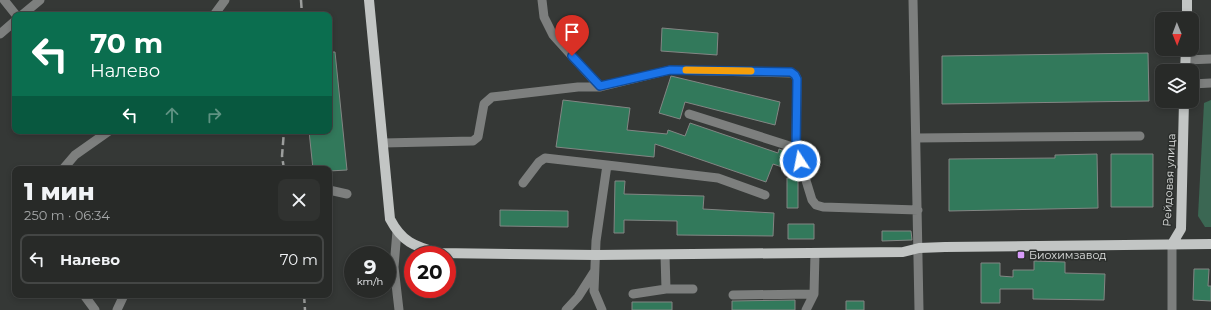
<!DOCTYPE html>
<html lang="ru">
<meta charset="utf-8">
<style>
:root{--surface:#282a28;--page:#303230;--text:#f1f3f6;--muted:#a5a7a8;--line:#444645}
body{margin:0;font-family:Montserrat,sans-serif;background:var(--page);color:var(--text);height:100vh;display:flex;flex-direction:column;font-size:15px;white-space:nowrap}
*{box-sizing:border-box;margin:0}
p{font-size:13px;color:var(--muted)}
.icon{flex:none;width:22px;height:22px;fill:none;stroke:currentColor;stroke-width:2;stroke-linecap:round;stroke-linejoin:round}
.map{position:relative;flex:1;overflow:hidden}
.sheet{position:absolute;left:12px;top:166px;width:320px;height:132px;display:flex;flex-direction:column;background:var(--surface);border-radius:8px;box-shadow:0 2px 6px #0003,0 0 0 1px var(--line)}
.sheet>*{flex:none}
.banner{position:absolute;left:12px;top:12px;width:320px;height:122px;border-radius:8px;box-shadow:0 2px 6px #0003,0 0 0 1px var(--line);background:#0b6e4f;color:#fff;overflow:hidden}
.needle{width:26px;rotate:179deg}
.tools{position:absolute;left:1155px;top:12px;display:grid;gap:8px}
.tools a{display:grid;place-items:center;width:44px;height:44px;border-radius:8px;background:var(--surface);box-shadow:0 2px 6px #0003,0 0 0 1px var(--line);font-size:20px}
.speed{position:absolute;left:344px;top:246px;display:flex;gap:8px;font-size:20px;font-weight:700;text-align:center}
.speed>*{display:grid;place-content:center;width:52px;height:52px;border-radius:50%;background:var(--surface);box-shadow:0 2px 6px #0003,0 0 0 1px var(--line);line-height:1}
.speed small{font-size:10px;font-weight:400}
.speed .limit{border:6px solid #d22;background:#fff;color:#111}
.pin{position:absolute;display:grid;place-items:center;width:34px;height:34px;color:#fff;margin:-41px -17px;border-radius:50% 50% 50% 0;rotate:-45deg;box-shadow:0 0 4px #0007}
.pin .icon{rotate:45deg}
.me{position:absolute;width:44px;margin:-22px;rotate:349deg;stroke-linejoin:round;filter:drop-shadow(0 0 3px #0008)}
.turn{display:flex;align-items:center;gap:14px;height:84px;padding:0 12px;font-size:18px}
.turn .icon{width:52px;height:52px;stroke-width:2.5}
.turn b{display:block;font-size:28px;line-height:34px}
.lanes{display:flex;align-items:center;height:38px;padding:0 12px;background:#0003;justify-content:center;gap:20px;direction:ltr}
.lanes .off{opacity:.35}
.round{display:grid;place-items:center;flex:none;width:42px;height:42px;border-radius:8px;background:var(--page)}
.summary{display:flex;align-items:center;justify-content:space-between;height:68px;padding:0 12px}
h1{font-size:24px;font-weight:800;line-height:30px}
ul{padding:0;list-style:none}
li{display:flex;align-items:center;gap:12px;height:50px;margin:0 8px 6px;padding:0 4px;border:2px solid var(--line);border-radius:8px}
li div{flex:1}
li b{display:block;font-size:15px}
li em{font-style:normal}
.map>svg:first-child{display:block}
.green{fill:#3b6753}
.building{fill:#32795b;stroke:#838684}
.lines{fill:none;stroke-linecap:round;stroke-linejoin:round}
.minor{stroke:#7d7f7e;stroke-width:9}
.major{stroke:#c2c5c4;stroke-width:10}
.rail{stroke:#9c9e9d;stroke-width:2.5;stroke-dasharray:8 4;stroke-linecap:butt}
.route-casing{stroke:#114b97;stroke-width:10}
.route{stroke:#1a73e8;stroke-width:7}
.slow{stroke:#f59e0b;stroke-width:7}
.poi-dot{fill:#d79bf9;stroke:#2b2e2c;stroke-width:1.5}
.labels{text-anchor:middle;stroke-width:3;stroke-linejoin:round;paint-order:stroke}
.street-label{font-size:11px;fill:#dee0df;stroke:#2b2e2c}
.poi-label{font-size:11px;fill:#dee0df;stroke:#2b2e2c;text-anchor:start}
</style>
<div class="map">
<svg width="1211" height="310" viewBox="0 0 1211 310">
<rect width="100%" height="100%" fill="#353836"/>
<!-- green -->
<path class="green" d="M1211,100V227H1205L1198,216L1204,103Z"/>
<!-- building -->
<path class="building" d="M662,28L718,33L717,55L661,51Z
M329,52H335L347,170L329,171V169H313L309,131H329Z
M1148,53L1149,101L942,104V56Z
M671,76L780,102L775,125L685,102L680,119L659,113Z
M563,100L630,108L627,130L667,134L668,130L685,136L690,123L778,153L779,149L790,153L785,168L773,164L766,182L655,144L654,157L556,147Z
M1097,154L1098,208L949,211V159L1055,158V155Z
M1111,154H1153V207H1111Z
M787,178H798V208H787Z
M615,181H625L624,194L704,196L703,209L774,213L773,236L677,235V221L624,220V233H614Z
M500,210L568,211V227L500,226Z
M788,224H814V239H788Z
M882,231H911L912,240L882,241Z
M1034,261L1065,262V273L1105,274L1104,300L1033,299V289H1000V303H981V263H1000V276L1013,277V270H1034Z
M1194,269H1209L1208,286H1211V301L1193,300Z
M795,300V310H732V301Z
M846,301H864V310H846Z
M632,302H672V310H632Z"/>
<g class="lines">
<!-- minor -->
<path class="minor" d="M4,0L16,15
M542,0L544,17L553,35L600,87L670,70L791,73L795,75L797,79L796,148L812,200L816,205L823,207L918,210
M913,0L919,310
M22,15L40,0
M214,15L225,0
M0,34L15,21
M1186,60L1211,59
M1192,84L1211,83
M689,114L796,148
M916,138L1140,136
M383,143L473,141L478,137L484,104L492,97L578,87H600
M63,169L75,155L109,131
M523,183L539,162L545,158L607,165
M329,190L347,194
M397,231L394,267L399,310
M665,255L666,289
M633,294L666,289H693
M84,295L95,310
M733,295L814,294
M117,310L124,295
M566,310L578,297L594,272
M602,310L594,291L596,241L607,165L718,178L765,195
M806,310L814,294L815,253
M1172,310V244"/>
<!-- major -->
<path class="major" d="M369,0L390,219C402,242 414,246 438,253L596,255L903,252L919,248L945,247L1211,244
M1187,19V0
M1185,71L1186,49
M1172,244L1181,229L1184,101"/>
<!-- rail -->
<path class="rail" d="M301,0L302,15
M284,169L282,156L284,131
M304,295L305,310"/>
</g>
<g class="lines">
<!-- route casing -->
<g class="route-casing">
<path id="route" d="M572,56L600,86L670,70L791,72L795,75L797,79L796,148L800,161"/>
</g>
<!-- route -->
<use href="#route" class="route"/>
<!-- slow -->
<path class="slow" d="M686,70L751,71"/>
</g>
<!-- markers -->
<rect class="poi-dot" x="1017" y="251" width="8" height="8" rx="2"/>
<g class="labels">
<!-- street labels -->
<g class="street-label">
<text transform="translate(1169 180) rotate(-87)" y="4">Рейдовая улица</text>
</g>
<!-- poi labels -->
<g class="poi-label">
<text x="1029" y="259">Биохимзавод</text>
</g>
</g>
</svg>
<div class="tools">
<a><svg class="needle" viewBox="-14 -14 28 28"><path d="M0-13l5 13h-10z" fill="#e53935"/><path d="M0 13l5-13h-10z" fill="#a5a7a8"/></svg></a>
<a><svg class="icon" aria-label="layers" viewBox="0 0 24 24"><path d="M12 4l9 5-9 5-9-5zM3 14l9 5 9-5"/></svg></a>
</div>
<div class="speed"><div>9<small>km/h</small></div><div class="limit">20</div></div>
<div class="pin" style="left:572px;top:56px;background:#d93025"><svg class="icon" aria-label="arrive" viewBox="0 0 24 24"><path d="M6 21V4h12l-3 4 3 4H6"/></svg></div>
<svg class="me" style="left:800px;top:161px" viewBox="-20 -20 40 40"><circle r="17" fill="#1a73e8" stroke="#fff" stroke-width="3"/><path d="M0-11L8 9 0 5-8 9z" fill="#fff"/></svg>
<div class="banner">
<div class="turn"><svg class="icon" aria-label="left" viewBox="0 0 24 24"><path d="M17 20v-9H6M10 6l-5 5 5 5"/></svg><div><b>70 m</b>Налево</div></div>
<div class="lanes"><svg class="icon" aria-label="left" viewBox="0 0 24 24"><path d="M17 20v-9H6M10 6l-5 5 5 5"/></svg><svg class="icon off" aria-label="ahead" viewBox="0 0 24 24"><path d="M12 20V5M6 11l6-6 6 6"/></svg><svg class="icon off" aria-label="right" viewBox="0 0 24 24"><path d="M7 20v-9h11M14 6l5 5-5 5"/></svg></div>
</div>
<section class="sheet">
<div class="summary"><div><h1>1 мин</h1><p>250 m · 06:34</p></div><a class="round"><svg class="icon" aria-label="close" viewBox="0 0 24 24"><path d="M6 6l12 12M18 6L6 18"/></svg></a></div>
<ul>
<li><svg class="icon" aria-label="left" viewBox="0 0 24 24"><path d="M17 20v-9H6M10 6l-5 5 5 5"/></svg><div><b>Налево</b></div><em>70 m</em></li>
</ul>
</section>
</div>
